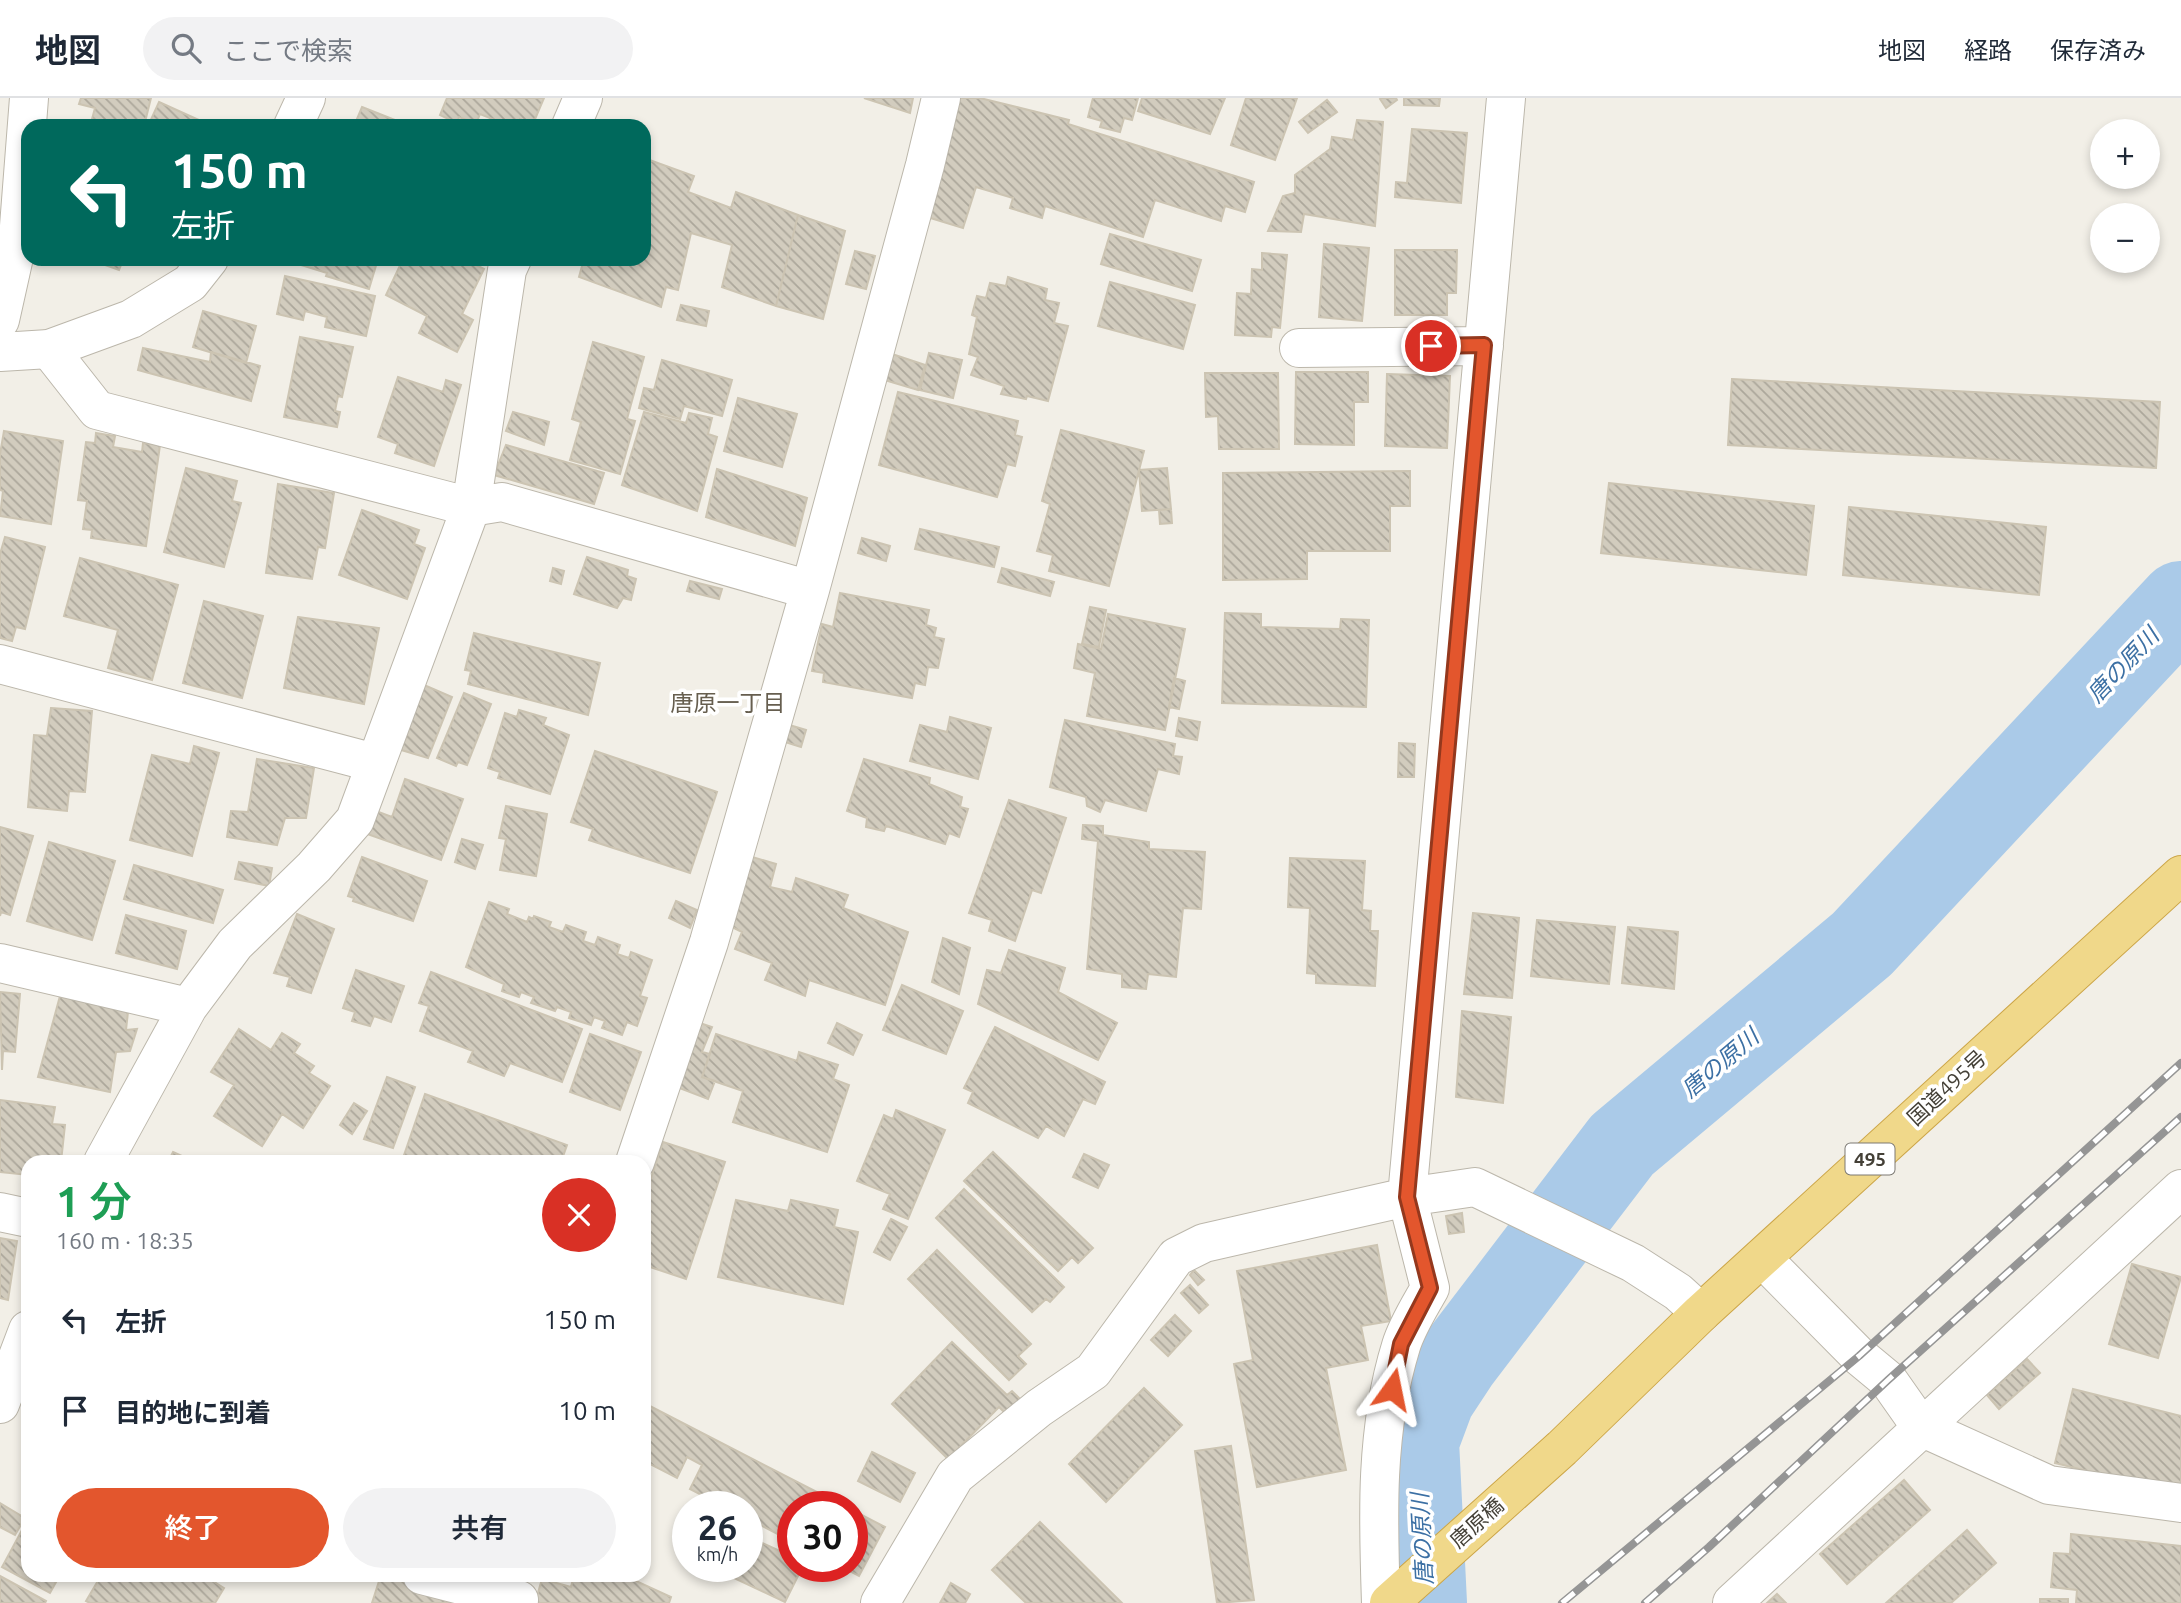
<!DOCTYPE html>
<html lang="ja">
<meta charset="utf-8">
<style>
:root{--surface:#fff;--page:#f2f2f3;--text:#1f2937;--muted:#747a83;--line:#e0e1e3;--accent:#e3562d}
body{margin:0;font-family:Ubuntu,"Noto Sans JP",sans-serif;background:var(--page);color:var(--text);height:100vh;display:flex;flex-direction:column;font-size:26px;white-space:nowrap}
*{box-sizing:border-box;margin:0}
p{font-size:23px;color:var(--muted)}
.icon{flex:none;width:38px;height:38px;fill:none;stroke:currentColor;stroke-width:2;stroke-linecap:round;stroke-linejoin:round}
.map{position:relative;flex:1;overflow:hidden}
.details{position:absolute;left:21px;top:1057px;width:630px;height:427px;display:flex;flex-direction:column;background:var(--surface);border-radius:21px;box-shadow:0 4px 10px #0003}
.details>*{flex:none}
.guide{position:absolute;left:21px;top:21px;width:630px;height:147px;border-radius:21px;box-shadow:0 4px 10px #0003;background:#00695c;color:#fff;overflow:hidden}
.tools{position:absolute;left:2090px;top:21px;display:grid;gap:14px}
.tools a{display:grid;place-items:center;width:70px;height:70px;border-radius:50%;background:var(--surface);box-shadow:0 4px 10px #0003;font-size:35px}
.speed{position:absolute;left:672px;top:1393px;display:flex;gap:14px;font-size:35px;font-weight:700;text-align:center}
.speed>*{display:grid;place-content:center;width:91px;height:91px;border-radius:50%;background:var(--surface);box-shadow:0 4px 10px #0003;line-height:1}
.speed small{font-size:18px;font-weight:400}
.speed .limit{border:10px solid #d22;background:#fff;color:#111}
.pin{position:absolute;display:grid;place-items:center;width:60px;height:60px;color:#fff;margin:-30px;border:4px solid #fff;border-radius:50%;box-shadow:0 2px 7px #0007}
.me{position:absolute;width:77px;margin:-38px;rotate:12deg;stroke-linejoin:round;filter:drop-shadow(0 0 5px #0008)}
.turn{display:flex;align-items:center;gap:24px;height:147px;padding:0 35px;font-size:32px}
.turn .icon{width:91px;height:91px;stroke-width:2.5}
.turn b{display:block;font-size:49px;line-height:60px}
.round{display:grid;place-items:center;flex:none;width:74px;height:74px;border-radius:37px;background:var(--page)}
.overview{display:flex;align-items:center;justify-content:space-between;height:119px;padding:0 35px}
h1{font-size:42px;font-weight:600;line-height:52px;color:#1e9e55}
.primary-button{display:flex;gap:14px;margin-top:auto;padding:14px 35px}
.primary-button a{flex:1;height:80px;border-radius:42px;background:var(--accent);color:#fff;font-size:28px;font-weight:600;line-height:80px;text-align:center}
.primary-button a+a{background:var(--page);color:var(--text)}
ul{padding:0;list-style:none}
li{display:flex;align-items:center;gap:21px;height:91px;padding:0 35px}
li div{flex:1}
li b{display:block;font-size:26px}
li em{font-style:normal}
header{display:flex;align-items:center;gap:42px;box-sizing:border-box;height:98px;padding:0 35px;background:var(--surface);border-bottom:2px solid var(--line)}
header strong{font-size:33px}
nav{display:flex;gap:38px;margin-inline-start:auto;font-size:24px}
.search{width:490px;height:63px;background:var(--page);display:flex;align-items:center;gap:18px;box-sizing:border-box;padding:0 24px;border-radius:38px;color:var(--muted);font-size:26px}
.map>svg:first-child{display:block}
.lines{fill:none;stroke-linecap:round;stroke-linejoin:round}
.river{stroke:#aacae8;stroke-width:84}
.building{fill:url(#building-back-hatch);stroke:#ccc4b2;stroke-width:2}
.minor-casing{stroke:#bcb7ab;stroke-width:40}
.tertiary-casing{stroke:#bcb7ab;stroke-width:40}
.trunk-casing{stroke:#cca547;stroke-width:40}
.minor{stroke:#fff;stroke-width:38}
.tertiary{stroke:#fff;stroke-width:38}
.trunk{stroke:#f0d88a;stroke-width:38}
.rail-casing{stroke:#959595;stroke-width:8}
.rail{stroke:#fff;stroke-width:5;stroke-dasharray:16;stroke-linecap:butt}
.route-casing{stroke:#94381d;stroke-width:18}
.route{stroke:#e3562d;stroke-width:12}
.labels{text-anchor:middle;stroke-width:7;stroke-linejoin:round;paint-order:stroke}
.shield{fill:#fff;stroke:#7c7973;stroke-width:2}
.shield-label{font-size:19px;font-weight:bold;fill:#444037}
.street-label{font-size:21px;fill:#444037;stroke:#fff}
.water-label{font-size:23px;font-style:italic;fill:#3c70a4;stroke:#fff}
.neighbourhood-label{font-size:23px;fill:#665e4f;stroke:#fff}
</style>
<header>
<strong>地図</strong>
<div class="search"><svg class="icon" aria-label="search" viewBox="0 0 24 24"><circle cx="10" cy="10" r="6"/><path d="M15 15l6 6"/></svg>ここで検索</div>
<nav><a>地図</a><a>経路</a><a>保存済み</a></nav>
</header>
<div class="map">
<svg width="2181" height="1505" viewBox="0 0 2181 1505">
<defs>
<pattern id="building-back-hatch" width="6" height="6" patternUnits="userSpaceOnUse" patternTransform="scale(1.75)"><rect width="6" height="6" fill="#d2ccbe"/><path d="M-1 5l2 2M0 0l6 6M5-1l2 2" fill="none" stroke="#aca79b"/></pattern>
</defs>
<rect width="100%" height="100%" fill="#f2efe7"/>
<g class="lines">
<!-- river -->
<path class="river" d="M1425,1505L1417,1343L1433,1300L1458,1262L1622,1047L1862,846L2181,505"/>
</g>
<!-- building -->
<path class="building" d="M81,0H151L144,28H118L92,21L95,10L79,6Z
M447,0H544L533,26L520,21L517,28H510L480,16L476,26L459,19L457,25L440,17Z
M864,0H913L910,15Z
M957,0H980L1069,22L1068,26L1254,84L1245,114L1225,108L1221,123L1155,102L1143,139L1045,108L1042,120L1010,110L1013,100L976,89L963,130L924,118Z
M1093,0H1138L1132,22L1124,20L1120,34L1100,29L1102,23L1088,19Z
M1142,0H1225L1210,36L1138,13Z
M1246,0H1297L1275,62L1231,47Z
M1381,0H1396L1397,2L1386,10L1380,1Z
M1404,0H1440L1439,8L1404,7Z
M1327,2L1337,14L1308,35L1299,24Z
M159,4L212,28H148Z
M362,9L410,28H354Z
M1357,22L1383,24L1375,128L1304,116L1301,134L1268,133L1283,98L1295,95V77L1330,51L1332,39L1353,42Z
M1412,31L1467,35L1461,105L1395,99L1396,84L1407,85Z
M644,60L694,78L688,94L731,110L736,94L798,117L776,208L722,189L732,147L691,135L678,192L666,189L661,209L579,179L584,161H644Z
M798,117L845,133L823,221L776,208Z
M1110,136L1201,162L1192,193L1101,166Z
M1324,146L1369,150L1362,223L1319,219Z
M1395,152H1457L1456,195H1447V217H1395Z
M855,153L875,158L866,191L846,186Z
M1262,155L1287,157L1280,230L1272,229L1271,239L1235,237L1237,195L1251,196L1252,171L1262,172Z
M104,161H137L135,166L123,162L119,172L102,166Z
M299,161H378L369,191L326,178L327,175L298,166Z
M403,161H465L484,171L462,216L473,222L457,254L419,235L427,218L386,197Z
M285,178L375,198L366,238L325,229L327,219L305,213L303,222L277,216Z
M1008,179L1047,191L1045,202L1059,205L1054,225L1068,228L1048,303L1027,298L1026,301L1001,296L1004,288L971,277L978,259L969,256L977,219L972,217L977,198L986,200L990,185L1006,188Z
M1110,184L1195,207L1183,251L1098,228Z
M681,207L709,213L706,228L677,222Z
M203,213L256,228L246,265L193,249Z
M300,239L353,249L342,299L338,298L335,313L340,314L337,329L284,319Z
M593,244L644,259L627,321L635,323L620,376L570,362L581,324L572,321Z
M143,250L210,264L211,254L260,268L251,303L138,272Z
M886,254L925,267L918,292L878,280Z
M929,255L962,262L953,300L920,292Z
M662,262L732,282L722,318L684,308L680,321L639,310L644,290L654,292Z
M1296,274H1368V304H1354V347L1295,346Z
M1205,275H1278L1279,351H1219L1218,318L1206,319Z
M1387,276L1450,278L1447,350L1385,348Z
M398,279L443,294L446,282L461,287L434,368L395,355L398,346L378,339Z
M1732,281L2160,304L2156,370L1728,347Z
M898,294L1018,323L1015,337L1022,339L1015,368L1007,366L997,399L879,367Z
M738,300L797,316L782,369L724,353Z
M513,314L549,324L544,347L506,333Z
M644,314L686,325L689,315L712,320L708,336L717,339L697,413L622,387Z
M1061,332L1144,353L1109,488L1049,473L1053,457L1037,453L1050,406L1042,403Z
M4,333L63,343L51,426L0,418L3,393L0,392V356Z
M96,335L115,338L113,349L142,354L143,345L160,347L146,448L91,440L92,432L83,431L87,403L78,402L86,344L95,345Z
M506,347L604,375L594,406L494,377Z
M186,370L237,383L232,403L241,405L224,469L164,454Z
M1167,370L1171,411L1142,413L1139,372Z
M717,371L807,400L795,448L706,419Z
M1410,373V408H1390V453H1307V481L1223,482V375Z
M1609,385L1814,408L1806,477L1601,455Z
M278,386L334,395L325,450L318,449L312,481L266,475Z
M1849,409L2046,429L2039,497L1843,477Z
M1171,411L1172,425L1160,426L1159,412Z
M362,412L419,432L414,446L425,450L407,501L339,477Z
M920,431L999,449L994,469L915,451Z
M5,439L45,449L25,531L16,529L12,543L0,540V456Z
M862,440L890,448L886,463L858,455Z
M587,459L628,472L627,478L636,481L631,502L623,500L617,510L574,496Z
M80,460L178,487L152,582L108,570L118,532L64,518Z
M553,470L564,473L561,486L550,483Z
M1002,470L1054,484L1050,498L998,484Z
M690,483L722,491L719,501L687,493Z
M840,495L929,512L926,527L936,530L934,539L944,541L938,570L928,569L925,587L915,585L912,600L823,584L824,575L812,573L822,526L833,529Z
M204,503L263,518L242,600L183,585Z
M1090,509L1106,512L1099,549L1082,546Z
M1225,515L1261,516V529L1340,531L1341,521L1369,522L1366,609L1222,605Z
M1108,516L1185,531L1165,632L1087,618L1095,575L1074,570L1078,546L1101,551Z
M298,519L379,530L364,606L284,590Z
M474,535L600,565L588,617L468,586L471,573L465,572Z
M1174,580L1185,583L1179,611L1169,609Z
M424,587L452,599L428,660L398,651Z
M464,595L491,606L467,667L458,664L456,668L437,660Z
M51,610L92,613L85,694L69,693L67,713L28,709L34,637L47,638Z
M519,612L546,620L543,627L569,637L550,696L498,680L500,674L488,670L505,615L517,619Z
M950,619L991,630L978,681L910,663L920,627L947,634Z
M1179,620L1200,624L1197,642L1176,638Z
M1065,622L1175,646L1173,658L1182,659L1179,676L1158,671L1146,713L1105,702L1100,714L1087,708L1086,699L1050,689Z
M786,626L806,632L801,649L782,643Z
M1399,645L1415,646L1414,679H1398Z
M194,648L219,655L192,758L130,742L152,657L190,666Z
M595,653L717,694L690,775L589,742L593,731L571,724Z
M257,661L314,670L306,720H285L277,747L227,739L231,713L248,714Z
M864,661L930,680L929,686L962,699L960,709L968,711L959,739L949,735L945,746L886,728L884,733L866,729L867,720L847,713Z
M405,681L463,701L441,762L367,736L376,713L392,719Z
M1009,702L1066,720L1041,795L1032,792L1015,843L989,833L992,822L969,815Z
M506,708L547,716L536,778L500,772L506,741L499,740Z
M1083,727L1103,728V737L1149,744V751L1205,754L1201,811L1183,810L1176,879L1148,876L1146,891L1122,889V876L1087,871L1098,743L1082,741Z
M0,729L33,738L10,817L1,814L0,818Z
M462,741L483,747L475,771L455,764Z
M49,744L115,763L92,842L27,823Z
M749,758L776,766L770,789L792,794L796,780L848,797L843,810L908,834L885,907L809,882L805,898L765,882L772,865L735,851L742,834L726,826Z
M362,759L427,783L413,823L353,803L354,800L348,798Z
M1290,760L1365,763L1362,812L1371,813L1370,833H1378L1375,888L1316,885V876L1307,875L1310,810L1288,809Z
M239,764L272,770L269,788L235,781Z
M134,767L223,792L213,825L124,801Z
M676,803L697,812L690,830L669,820Z
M489,804L509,811L507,816L527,824L529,819L533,821L534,818L551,824L549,829L563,834L566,827L586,834L583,843L595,847L598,839L620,847L617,856L629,860L631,854L652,862L640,898L647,900L637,928L627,924L622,937L602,930L605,923L594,919L591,927L569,920L571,914L557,909L555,913L531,905L534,899L521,894L519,899L502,893L504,886L466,869Z
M1473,815L1519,820L1512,900L1464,896Z
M297,816L334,831L311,895L287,888L290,879L274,875Z
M126,817L186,833L177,871L116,855Z
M1537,822L1615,829L1609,886L1531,878Z
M1628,829L1678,834L1674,891L1622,885Z
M943,840L970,850L959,896L932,884Z
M1009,852L1065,870L1058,894L1117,925L1098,962L978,906L987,872L1001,875Z
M356,872L404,888L391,924L374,918L370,928L352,923L355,914L343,910Z
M431,874L582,931L562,984L510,965L504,978L468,964L473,953L420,933L429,908L419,905Z
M902,887L963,913L946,956L883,932Z
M0,894L20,896L15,954L3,953L2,972Z
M60,898L128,914L126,932L137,931L130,953L116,954L110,994L38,979Z
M1462,913L1511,919L1503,1005L1456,999Z
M694,923L712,929L702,954L710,956L702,979L715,983L708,1001L674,988Z
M837,925L862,937L853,957L828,945Z
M995,929L1105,984L1095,1006L1083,1001L1064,1038L1046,1028L1038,1040L968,1005L973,994L964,990Z
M239,931L271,952L282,935L300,946L294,955L314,968L309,975L330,988L303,1030L282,1016L262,1048L214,1018L234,987L211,974Z
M590,936L641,954L620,1012L570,994Z
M716,936L797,963L799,954L838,967L833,981L849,987L827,1054L733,1024L743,993L702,979Z
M387,979L415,989L393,1050L364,1041Z
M425,996L567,1047L561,1064H415L403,1060Z
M0,1002L55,1009L52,1026L65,1027L61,1064H28V1077L0,1074Z
M354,1005L367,1013L352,1036L340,1027Z
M896,1012L945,1032L908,1121L883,1111L890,1096L857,1083L884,1017L893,1021Z
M663,1044L725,1064L686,1181L644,1167V1101Z
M173,1054L195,1064H168Z
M993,1054L1093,1150L1078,1165L1072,1159L1058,1173L964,1083Z
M1084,1056L1109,1067L1098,1090L1073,1079Z
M964,1091L1064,1189L1050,1204L1046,1201L1032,1214L936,1120Z
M736,1102L788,1113L791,1102L838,1112L834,1129L858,1134L843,1206L718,1179Z
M1462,1115L1464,1134L1449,1136L1446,1118Z
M891,1121L907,1129L890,1162L874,1154Z
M0,1140L17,1143L8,1202L0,1200Z
M1377,1147L1391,1223L1361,1228L1368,1262L1326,1270L1346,1372L1257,1389L1234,1266L1253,1262L1237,1173Z
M937,1152L1031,1246L1018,1258L1026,1266L1009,1282L908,1181Z
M2132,1166L2181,1179L2158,1260L2109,1246Z
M1194,1172L1204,1182L1198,1187L1190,1177Z
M1190,1187L1208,1207L1199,1215L1181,1195Z
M1175,1217L1191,1233L1168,1258L1151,1242Z
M952,1244L1007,1297L1012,1293L1024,1305L1010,1320L999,1309L948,1361L892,1306Z
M2027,1261L2040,1275L1999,1311L1987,1297Z
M1144,1290L1182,1327L1106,1404L1069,1366Z
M2073,1291L2181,1318V1396L2055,1365Z
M644,1305L846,1409H793V1444L747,1420V1409H725L690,1391L702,1367L687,1359L677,1380L644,1363Z
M1231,1348L1254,1502L1217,1505L1195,1353Z
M872,1354L915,1375L900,1404L858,1383Z
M1904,1382L1930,1412L1847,1486L1820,1456Z
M0,1405L25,1420L15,1437L0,1429Z
M852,1412L885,1429L859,1478L840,1468H852Z
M1040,1424L1122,1505H1026L992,1472Z
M22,1432L28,1435V1477H60L50,1495L2,1469Z
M1967,1432L1996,1465L1951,1505H1886Z
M2071,1436L2181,1448V1505H2076L2077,1492L2051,1489L2054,1455L2070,1456Z
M747,1438L793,1459V1468H803L785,1504L717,1472L719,1468H747Z
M93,1477H203L224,1490L215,1505H90L86,1503L99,1481Z
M381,1477H382L475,1505H372Z
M574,1477H623L671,1499L669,1505H535L542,1481L571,1489Z
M0,1478L46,1503L45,1505H0Z
M951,1485L970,1496L965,1505H940Z
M1777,1496L1786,1505H1767Z
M2040,1501H2068V1505H2040Z"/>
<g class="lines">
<!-- minor casing -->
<g class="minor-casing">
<path id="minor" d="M1506,0L1407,1099L1475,1089L1633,1165L1678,1194L1701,1215
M571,28L583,0
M1299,250L1484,248
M49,251L97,312L471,409L502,404L810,492
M0,566L375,665
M0,865L188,909
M103,1064L188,909L235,846L314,769L355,722L471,409L507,172L512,161
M635,1064L709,844L810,492L925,67L941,0
M0,1114L28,1120
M1762,1160L1859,1258L1888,1282L1921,1329L2049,1387L2181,1405
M0,1306L28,1232
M422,1477L519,1502
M880,1505L955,1378L1039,1310L1093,1273L1176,1159L1204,1145L1407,1099L1430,1190C1420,1208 1407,1228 1401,1248C1375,1332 1378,1419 1381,1505
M1732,1505L2181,1091"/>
</g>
<!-- tertiary casing -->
<g class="tertiary-casing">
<path id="tertiary" d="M293,28L306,0
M0,222L18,141L29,0
M0,254L49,251L131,221L190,185L209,161"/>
</g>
<!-- trunk casing -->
<g class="trunk-casing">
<path id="trunk" d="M1389,1505L1562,1350L1701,1215L2181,777"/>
</g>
<!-- minor -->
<use href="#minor" class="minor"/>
<!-- tertiary -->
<use href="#tertiary" class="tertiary"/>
<!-- trunk -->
<use href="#trunk" class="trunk"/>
<!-- rail casing -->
<g class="rail-casing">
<path id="rail" d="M1562,1505L1859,1258L2181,965
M1645,1505L1709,1449L1888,1282L2181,1019"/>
</g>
<!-- rail -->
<use href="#rail" class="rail"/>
</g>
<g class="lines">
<!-- route casing -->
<g class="route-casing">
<path id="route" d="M1392,1291L1401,1246L1430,1190L1407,1099L1484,247L1431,248"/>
</g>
<!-- route -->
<use href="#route" class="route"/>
</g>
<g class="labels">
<!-- shield labels -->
<rect class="shield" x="1845.5" y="1045.5" width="49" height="31" rx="5"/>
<g class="shield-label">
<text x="1870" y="1068">495</text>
</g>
<!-- street labels -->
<g class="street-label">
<text transform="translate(1947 990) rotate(-43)" y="7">国道495号</text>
<text transform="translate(1477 1425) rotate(-42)" y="7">唐原橋</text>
</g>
<!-- water labels -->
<g class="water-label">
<text transform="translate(2123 567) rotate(-47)" y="8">唐の原川</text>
<text transform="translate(1720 965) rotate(-40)" y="8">唐の原川</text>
<text transform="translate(1422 1441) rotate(-93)" y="8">唐の原川</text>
</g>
<!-- neighbourhood labels -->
<g class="neighbourhood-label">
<text x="728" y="613">唐原一丁目</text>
</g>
</g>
</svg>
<div class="tools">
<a>+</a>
<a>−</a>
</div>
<div class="speed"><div>26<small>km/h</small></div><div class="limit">30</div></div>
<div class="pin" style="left:1431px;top:248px;background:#d93025"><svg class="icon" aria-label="arrive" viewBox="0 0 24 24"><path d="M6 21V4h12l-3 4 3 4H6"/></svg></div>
<svg class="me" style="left:1392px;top:1291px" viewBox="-20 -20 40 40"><path d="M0-17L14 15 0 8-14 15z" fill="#e3562d" stroke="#fff" stroke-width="4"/></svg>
<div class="guide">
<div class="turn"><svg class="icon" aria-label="left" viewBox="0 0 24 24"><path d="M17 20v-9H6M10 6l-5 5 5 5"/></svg><div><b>150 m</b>左折</div></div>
</div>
<section class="details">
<div class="overview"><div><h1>1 分</h1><p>160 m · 18:35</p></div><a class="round" style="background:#d93025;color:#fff"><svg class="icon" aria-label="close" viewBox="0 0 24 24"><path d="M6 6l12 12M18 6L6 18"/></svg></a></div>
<ul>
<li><svg class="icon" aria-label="left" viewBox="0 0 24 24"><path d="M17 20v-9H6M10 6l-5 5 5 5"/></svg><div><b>左折</b></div><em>150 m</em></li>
<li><svg class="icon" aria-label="arrive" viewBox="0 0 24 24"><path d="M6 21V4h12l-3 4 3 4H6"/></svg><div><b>目的地に到着</b></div><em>10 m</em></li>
</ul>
<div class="primary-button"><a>終了</a><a>共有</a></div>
</section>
</div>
